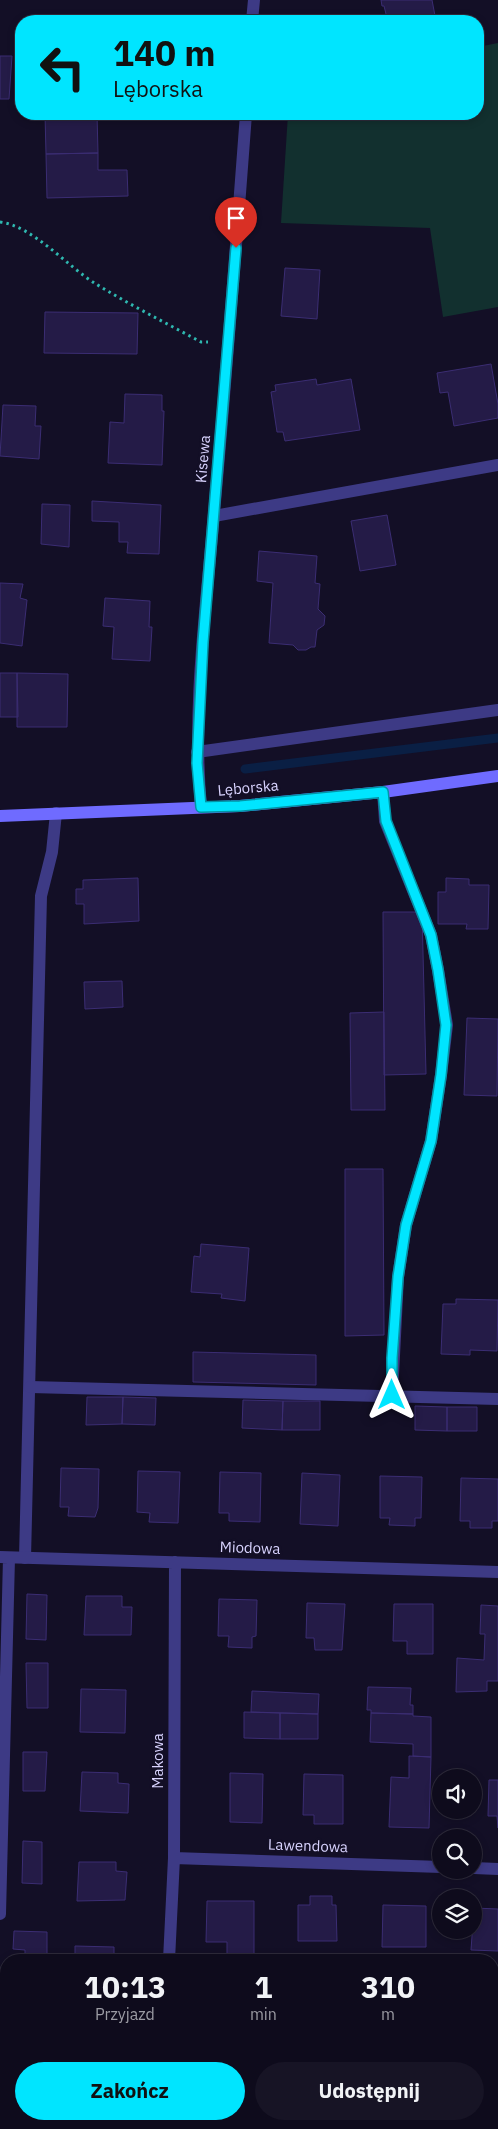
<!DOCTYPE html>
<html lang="pl">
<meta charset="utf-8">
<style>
:root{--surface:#0e0b1c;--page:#171425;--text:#f1f3f6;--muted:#9b9ba3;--line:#2e2b3b;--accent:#00e5ff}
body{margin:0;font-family:"IBM Plex Sans",sans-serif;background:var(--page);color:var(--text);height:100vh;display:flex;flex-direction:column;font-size:19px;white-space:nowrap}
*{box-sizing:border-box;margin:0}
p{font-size:16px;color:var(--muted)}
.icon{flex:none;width:28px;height:28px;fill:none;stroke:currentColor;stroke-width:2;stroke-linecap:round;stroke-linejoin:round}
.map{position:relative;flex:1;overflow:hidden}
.details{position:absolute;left:0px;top:1954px;width:499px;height:176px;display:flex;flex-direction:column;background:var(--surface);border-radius:20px 20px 0 0;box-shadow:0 2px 8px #0003,0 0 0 1px var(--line)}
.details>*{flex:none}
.top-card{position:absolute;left:15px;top:15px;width:469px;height:105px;border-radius:20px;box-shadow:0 2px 8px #0003,0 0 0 1px var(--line);background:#00e5ff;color:#111;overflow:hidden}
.controls{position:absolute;left:432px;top:1769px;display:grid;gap:10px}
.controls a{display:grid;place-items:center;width:50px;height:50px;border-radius:50%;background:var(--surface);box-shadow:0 2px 8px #0003,0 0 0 1px var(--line);font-size:25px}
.pin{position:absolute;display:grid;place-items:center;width:42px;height:42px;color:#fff;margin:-51px -21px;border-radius:50% 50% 50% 0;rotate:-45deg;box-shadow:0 0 5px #0007}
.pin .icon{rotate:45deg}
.me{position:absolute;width:55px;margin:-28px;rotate:0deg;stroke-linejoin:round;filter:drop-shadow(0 0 4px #0008)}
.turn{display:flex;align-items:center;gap:18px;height:105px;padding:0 15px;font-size:22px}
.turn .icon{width:65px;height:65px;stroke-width:2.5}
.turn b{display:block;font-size:35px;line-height:42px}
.eta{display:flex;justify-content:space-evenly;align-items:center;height:85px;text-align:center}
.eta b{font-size:30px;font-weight:800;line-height:35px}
.button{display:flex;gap:10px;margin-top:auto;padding:10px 15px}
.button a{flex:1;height:58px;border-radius:30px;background:var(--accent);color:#111;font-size:20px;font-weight:800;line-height:58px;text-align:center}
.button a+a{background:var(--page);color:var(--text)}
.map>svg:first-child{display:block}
.green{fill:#12302f}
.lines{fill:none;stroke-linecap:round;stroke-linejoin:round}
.stream{stroke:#0a1f44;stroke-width:9}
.building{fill:#241b47;stroke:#3b2d73}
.path{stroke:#2fb8b0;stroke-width:3;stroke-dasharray:2.5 4;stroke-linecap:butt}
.lane{stroke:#3d3a85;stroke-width:12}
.street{stroke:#3d3a85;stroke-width:12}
.secondary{stroke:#6f6bff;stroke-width:12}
.route-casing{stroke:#0095a6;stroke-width:12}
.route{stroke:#00e5ff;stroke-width:9}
.labels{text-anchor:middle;stroke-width:5;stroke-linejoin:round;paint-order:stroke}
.street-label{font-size:15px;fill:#d9d4ff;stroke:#130f26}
</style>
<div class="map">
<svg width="498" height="2129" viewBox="0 0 498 2129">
<rect width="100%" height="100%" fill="#130f26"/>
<!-- green -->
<path class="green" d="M498,43V307L443,317L430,228L281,223L288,114H478V47Z"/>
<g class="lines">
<!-- stream -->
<path class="stream" d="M245,769L498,738"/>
</g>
<!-- building -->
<path class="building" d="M381,0H432L436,21H384V18H387L384,6H382Z
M0,56H12L9,99H0Z
M45,114H97L98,153L46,154Z
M98,153V170H127L128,196L47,198L46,154Z
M285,268L320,270L317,319L281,316Z
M45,312L138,313L137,354L44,353Z
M491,364L498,404V418L454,426L448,392L440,393L437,373Z
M316,379L317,385L351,379L360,430L285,441L283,432H277L271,392L276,391L275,385Z
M125,394L162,395V411H164L162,465L108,463L110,422L124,423Z
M3,405L36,406L35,426H41L39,459L0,456Z
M92,501L161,505L159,554L127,553L128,542H119V522L92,521Z
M42,504L70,505L69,547L41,544Z
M387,515L396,565L360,571L351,521Z
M259,551L317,556L315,583L320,584L318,609L325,616L324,625L317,630L315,647H311L306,650H298L293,645L269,643L273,583L257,581Z
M0,583L23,584L20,598L27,600L22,646L0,643Z
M105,598L150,601L149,627H152L150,661L112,659L114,627L103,626Z
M0,673H17L18,717H0Z
M17,673L68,674L67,727H17Z
M138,878L139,921L84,924V904H76V889H83V880Z
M446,878L469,879V885H489L488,929H466L467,924H438V892H446Z
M383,912H422L426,1074L384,1075Z
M122,981L123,1007L85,1009L84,982Z
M384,1012L385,1110H351L350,1013Z
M467,1018L498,1019L497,1096L464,1095Z
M345,1169H383L384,1335L345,1336Z
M201,1244L249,1248L245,1301L221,1298L222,1294L191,1292L194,1256L200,1257Z
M456,1299L498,1300L497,1351L470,1350V1355L441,1354L443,1304H456Z
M193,1352L316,1355V1385L193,1382Z
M87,1397H123L122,1424L86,1425Z
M123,1397L156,1398L155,1425L122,1424Z
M243,1400L283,1401L282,1430L242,1428Z
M283,1401H320V1430H282Z
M415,1406L447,1407V1431L415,1430Z
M447,1407H477V1431H447Z
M61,1468L99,1469L98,1508L95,1517L68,1516L69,1507H60Z
M138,1471L180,1472L178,1523L149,1522L150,1513L137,1512Z
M220,1472L261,1473L260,1522L229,1521V1513H219Z
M302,1473L340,1475L338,1526L300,1524Z
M380,1476L422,1477L421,1518H415V1526L389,1525L390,1518H380Z
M461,1478L498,1479V1521H492V1528H470V1521H460Z
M27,1594L47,1595L46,1640L26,1639Z
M86,1596H122V1607H132L131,1635H84Z
M219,1599L257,1600L256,1636L252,1637V1648L228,1647L229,1636H218Z
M307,1603L345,1604L342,1650H315L314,1638H306Z
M394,1604H433V1654H407V1641H393Z
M481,1605L498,1606V1681H487V1691L456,1692L457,1658L484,1660L485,1634H480Z
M26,1663H48V1708H27Z
M368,1687L411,1688L410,1705H413V1714L371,1713V1710H367Z
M81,1689L126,1690L125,1733L80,1732Z
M252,1691L319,1694L318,1714L251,1712Z
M244,1712L280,1713V1739L244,1738Z
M280,1713L318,1714V1739H280Z
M371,1713L413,1714V1716L431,1717V1757L413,1756V1744L370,1742Z
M23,1752H47L45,1791H23Z
M409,1756L431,1757L429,1828L389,1827L391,1777L409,1778Z
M82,1772L118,1773V1783L129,1784L128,1813L80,1811Z
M230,1773L263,1774L262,1823L230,1822Z
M304,1774L343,1775V1824H314V1815H303Z
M489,1780H498V1828L497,1816H488Z
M23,1841L42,1842V1884L22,1883Z
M79,1862H116V1871L127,1872L125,1900L77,1901Z
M310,1896H332V1905H336L337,1941H298V1905H310Z
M207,1901H254V1957H227V1942H206Z
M383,1905L426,1906V1947H382Z
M474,1908L498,1909V1951L471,1950Z
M14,1931L47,1932V1960H25V1950L13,1949Z
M75,1946L114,1947V1960H75Z
M492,2072H498V2124H492Z
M217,2124H247V2127L217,2126Z
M300,2124H332V2128H300Z
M383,2124H423V2129H383Z"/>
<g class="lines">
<!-- path -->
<path class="path" d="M0,222C33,226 68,267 96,284C130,305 166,323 201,342H208"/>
<!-- lane -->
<path class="lane" d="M197,752L498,710
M383,792L385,821L431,935L438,970L447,1025L441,1075L431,1141L406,1225L398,1277L392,1395
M25,1558L41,896L52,852L56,813"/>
<!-- street -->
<path class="street" d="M252,21L254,0
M214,516L498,465
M201,807C192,710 206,611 214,513C226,380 236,247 246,114
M30,1387L498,1399
M0,1557L498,1572
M174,1858L441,1867
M474,1868L498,1869
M0,1914L9,1558
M169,1960L174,1858L175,1562
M162,2129V2124"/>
<!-- secondary -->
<path class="secondary" d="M0,816L240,806L383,792L498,776"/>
</g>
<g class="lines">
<!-- route casing -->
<g class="route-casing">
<path id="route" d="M236,248L203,642L197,763L201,807L240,806L383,792L386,821L431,935L438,970L446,1025L441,1075L431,1141L406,1225L398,1277L392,1358V1395"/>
</g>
<!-- route -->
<use href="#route" class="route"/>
</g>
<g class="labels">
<!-- street labels -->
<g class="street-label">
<text transform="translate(203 459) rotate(-85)" y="5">Kisewa</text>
<text transform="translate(248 788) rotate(-5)" y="5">Lęborska</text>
<text transform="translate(250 1548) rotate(2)" y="5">Miodowa</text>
<text transform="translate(158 1761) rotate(-90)" y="5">Makowa</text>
<text transform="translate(308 1846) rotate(2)" y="5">Lawendowa</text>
</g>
</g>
</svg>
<div class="controls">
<a><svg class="icon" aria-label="sound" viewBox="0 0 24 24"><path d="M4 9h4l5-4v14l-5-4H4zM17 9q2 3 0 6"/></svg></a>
<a><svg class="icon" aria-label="search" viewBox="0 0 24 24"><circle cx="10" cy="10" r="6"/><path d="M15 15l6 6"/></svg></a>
<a><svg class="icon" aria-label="layers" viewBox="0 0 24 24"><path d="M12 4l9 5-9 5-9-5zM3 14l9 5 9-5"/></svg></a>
</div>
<div class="pin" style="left:236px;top:248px;background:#d93025"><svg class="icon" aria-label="arrive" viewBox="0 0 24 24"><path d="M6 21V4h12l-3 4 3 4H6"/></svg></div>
<svg class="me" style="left:392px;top:1395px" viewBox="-20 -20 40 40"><path d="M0-17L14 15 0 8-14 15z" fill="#00e5ff" stroke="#fff" stroke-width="4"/></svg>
<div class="top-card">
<div class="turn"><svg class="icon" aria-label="left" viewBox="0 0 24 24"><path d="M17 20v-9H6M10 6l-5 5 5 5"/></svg><div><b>140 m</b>Lęborska</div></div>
</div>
<section class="details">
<div class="eta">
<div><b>10:13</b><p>Przyjazd</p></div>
<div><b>1</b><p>min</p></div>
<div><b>310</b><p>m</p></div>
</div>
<div class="button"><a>Zakończ</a><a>Udostępnij</a></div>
</section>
</div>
